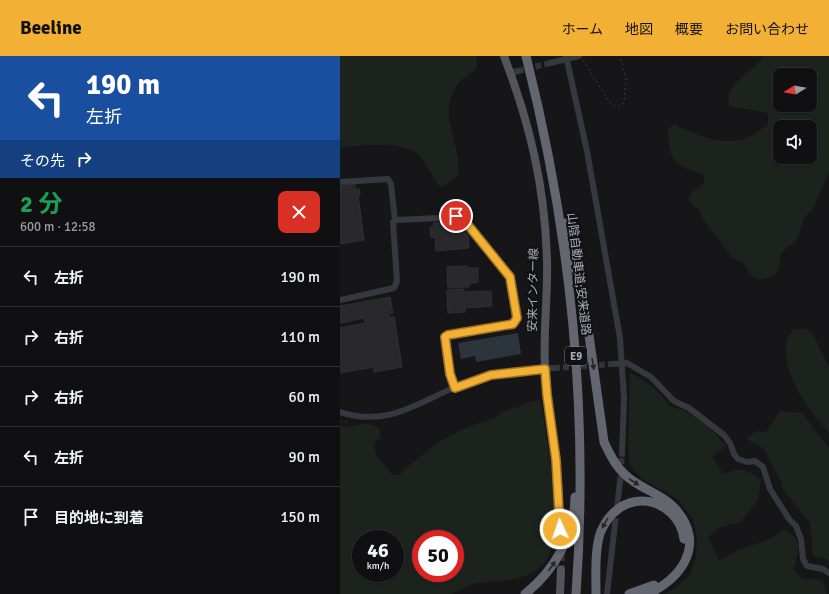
<!DOCTYPE html>
<html lang="ja">
<meta charset="utf-8">
<style>
:root{--surface:#101012;--page:#19191b;--text:#f1f3f6;--muted:#9c9d9f;--line:#303032;--accent:#f2b134}
body{margin:0;font-family:Signika,"Noto Sans JP",sans-serif;background:var(--page);color:var(--text);height:100vh;display:flex;flex-direction:column;font-size:15px;white-space:nowrap}
*{box-sizing:border-box;margin:0}
p{font-size:13px;color:var(--muted)}
.icon{flex:none;width:22px;height:22px;fill:none;stroke:currentColor;stroke-width:2;stroke-linecap:round;stroke-linejoin:round}
.map{position:relative;flex:1;overflow:hidden}
.drawer{display:flex;flex-direction:column;background:var(--surface);width:340px}
.drawer>*{flex:none}
.hud{background:#1a4fa0;color:#fff;overflow:hidden}
.needle{width:26px;rotate:259deg}
.controls{position:absolute;left:433px;top:12px;display:grid;gap:8px}
.controls a{display:grid;place-items:center;width:44px;height:44px;border-radius:8px;background:var(--surface);box-shadow:0 1px 3px #0004,0 0 0 1px var(--line);font-size:20px}
.speed{position:absolute;left:12px;top:474px;display:flex;gap:8px;font-size:20px;font-weight:700;text-align:center}
.speed>*{display:grid;place-content:center;width:52px;height:52px;border-radius:50%;background:var(--surface);box-shadow:0 1px 3px #0004,0 0 0 1px var(--line);line-height:1}
.speed small{font-size:10px;font-weight:400}
.speed .limit{border:6px solid #d22;background:#fff;color:#111}
.pin{position:absolute;display:grid;place-items:center;width:34px;height:34px;color:#fff;margin:-17px;border:2px solid #fff;border-radius:50%;box-shadow:0 1px 4px #0007}
.me{position:absolute;width:44px;margin:-22px;rotate:357deg;stroke-linejoin:round;filter:drop-shadow(0 0 3px #0008)}
.turn{display:flex;align-items:center;gap:14px;height:84px;padding:0 20px;font-size:18px}
.turn .icon{width:52px;height:52px;stroke-width:2.5}
.turn b{display:block;font-size:28px;line-height:34px}
.then{display:flex;align-items:center;height:38px;padding:0 20px;background:#0003;gap:8px;font-size:15px}
.round{display:grid;place-items:center;flex:none;width:42px;height:42px;border-radius:8px;background:var(--page)}
.overview{display:flex;align-items:center;justify-content:space-between;height:68px;padding:0 20px}
h1{font-size:24px;font-weight:700;line-height:30px;color:#1e9e55}
ul{padding:0;list-style:none}
li{display:flex;align-items:center;gap:12px;height:60px;padding:0 20px;border-top:1px solid var(--line)}
li div{flex:1}
li b{display:block;font-size:15px}
li em{font-style:normal}
header{display:flex;align-items:center;gap:24px;box-sizing:border-box;height:56px;padding:0 20px;background:var(--accent);color:#111}
header strong{font-size:19px}
nav{display:flex;gap:22px;margin-inline-start:auto;font-size:14px}
main{display:flex;flex:1;min-height:0}
.map>svg:first-child{display:block}
.green{fill:#1c231d;fill-rule:evenodd}
.water{fill:#2c353c}
.building{fill:#29292c;stroke:#303034}
.lines{fill:none;stroke-linecap:round;stroke-linejoin:round}
.minor-tunnel{stroke:#333438;stroke-width:6;stroke-dasharray:6 3;stroke-linecap:butt}
.major-tunnel{stroke:#333438;stroke-width:8;stroke-dasharray:8 4;stroke-linecap:butt}
.path{stroke:#3d3f44;stroke-width:1;stroke-dasharray:2 3;stroke-linecap:butt}
.minor{stroke:#37383d;stroke-width:6}
.major{stroke:#53555c;stroke-width:8}
.highway{stroke:#63666e;stroke-width:9}
.oneway{fill:#26262a}
.route-casing{stroke:#9d7322;stroke-width:10}
.route{stroke:#f2b134;stroke-width:7}
.labels{text-anchor:middle;stroke-width:4;stroke-linejoin:round;paint-order:stroke}
.shield{fill:#111113;stroke:#7b7e86;stroke-width:1}
.shield-label{font-size:11px;font-weight:bold;fill:#a8adb8}
.street-label{font-size:12px;fill:#a8adb8;stroke:#111113}
</style>
<header>
<strong>Beeline</strong>
<nav><a>ホーム</a><a>地図</a><a>概要</a><a>お問い合わせ</a></nav>
</header>
<main>
<section class="drawer">
<div class="hud">
<div class="turn"><svg class="icon" aria-label="left" viewBox="0 0 24 24"><path d="M17 20v-9H6M10 6l-5 5 5 5"/></svg><div><b>190 m</b>左折</div></div>
<div class="then">その先<svg class="icon" aria-label="right" viewBox="0 0 24 24"><path d="M7 20v-9h11M14 6l5 5-5 5"/></svg></div>
</div>
<div class="overview"><div><h1>2 分</h1><p>600 m · 12:58</p></div><a class="round" style="background:#d93025;color:#fff"><svg class="icon" aria-label="close" viewBox="0 0 24 24"><path d="M6 6l12 12M18 6L6 18"/></svg></a></div>
<ul>
<li><svg class="icon" aria-label="left" viewBox="0 0 24 24"><path d="M17 20v-9H6M10 6l-5 5 5 5"/></svg><div><b>左折</b></div><em>190 m</em></li>
<li><svg class="icon" aria-label="right" viewBox="0 0 24 24"><path d="M7 20v-9h11M14 6l5 5-5 5"/></svg><div><b>右折</b></div><em>110 m</em></li>
<li><svg class="icon" aria-label="right" viewBox="0 0 24 24"><path d="M7 20v-9h11M14 6l5 5-5 5"/></svg><div><b>右折</b></div><em>60 m</em></li>
<li><svg class="icon" aria-label="left" viewBox="0 0 24 24"><path d="M17 20v-9H6M10 6l-5 5 5 5"/></svg><div><b>左折</b></div><em>90 m</em></li>
<li><svg class="icon" aria-label="arrive" viewBox="0 0 24 24"><path d="M6 21V4h12l-3 4 3 4H6"/></svg><div><b>目的地に到着</b></div><em>150 m</em></li>
</ul>
</section>
<div class="map">
<svg width="489" height="538" viewBox="0 0 489 538">
<rect width="100%" height="100%" fill="#161618"/>
<!-- green -->
<path class="green" d="M0,0H136L137,12C131,18 120,24 116,31C102,53 112,74 117,97C119,104 118,112 119,119L101,132C94,124 84,102 76,97C57,84 22,90 0,91Z
M423,0H489V116L473,153L463,163L461,173L455,187L447,191L441,197C440,216 437,223 417,223L409,217L403,207L392,201L364,165L358,153L350,147L349,139L365,126L362,118C334,110 328,102 328,73L335,68C366,85 399,96 428,68V58L424,56L390,50C381,28 415,16 423,0ZM440,19H470V49H440ZM440,71H470V101H440Z
M455,273H466L473,279L489,311V377C470,356 443,320 446,291C447,283 448,277 455,273Z
M290,317C307,325 319,335 330,350C353,355 371,372 386,390L372,401L384,418C401,411 406,412 421,424L418,444L401,466L378,472L368,481L379,504L400,493L430,483L444,473C464,486 458,493 454,513L463,523H475L483,525L487,538H325L334,533L350,519L356,501L357,483L353,463L337,443L302,423L290,409L288,391Z
M199,344L201,346C207,386 222,458 210,496C201,526 162,524 137,527C127,528 118,537 109,538C73,538 36,538 0,538V370L8,371L24,367L38,371L41,380L34,388L36,399L52,418L58,419L98,386L123,373L154,362L164,355L181,350L191,345ZM21,483H55V517H21ZM81,483H115V517H81Z
M440,355L462,357L489,392V507L486,503L473,500L470,467L443,434L441,426L424,393L406,383L415,375L426,376Z"/>
<!-- water -->
<path class="water" d="M178,277L181,298L136,306L135,300L121,303L118,287Z"/>
<!-- building -->
<path class="building" d="M15,128V133H19L20,139H18L24,184L0,188V130Z
M112,165V169L118,168L128,180L129,192L96,195L95,181L91,182L90,171H94V167Z
M128,210V212H138V226L129,228V231L108,232L107,211Z
M124,233V236L151,235L152,250L125,252V256L108,257L107,234Z
M50,241L53,257L49,258L50,262L54,261L62,311L34,316V311L0,317V272L25,267L24,262L0,267V250Z"/>
<g class="lines">
<!-- minor-tunnel -->
<path class="minor-tunnel" d="M178,15L210,7
M214,312L273,308
M280,426L282,398
M275,468L278,442"/>
<!-- major-tunnel -->
<path class="major-tunnel" d="M220,473L221,514"/>
<!-- path -->
<path class="path" d="M243,4L270,47L277,51L284,47L286,22L280,0
M0,365L7,366L8,364"/>
<!-- minor -->
<path class="minor" d="M226,0L247,95L280,282L284,342L282,398
M210,7L239,0
M171,17L178,15
M0,126L48,123L51,128L55,164
M0,244L54,232L57,225L53,166L55,164L121,161L170,221L177,262L173,268L105,281L110,318L115,332
M273,308L287,307L311,321L334,345L349,352L384,379L390,387L394,398L398,403L407,406L415,405L423,411L430,433L449,463L456,470L461,483L463,503L467,510L483,513L489,517
M0,356C54,374 88,338 136,323C161,315 188,314 214,312
M278,442L280,426
M267,538L275,468"/>
<!-- major -->
<path class="major" d="M164,0C190,68 205,131 207,204C208,240 203,276 205,313C206,343 212,373 216,403C219,426 219,450 220,473
M220,538L221,514"/>
<!-- highway -->
<path class="highway" d="M186,0C231,179 249,354 236,538
M226,167L248,272L264,386C271,401 278,415 293,425C307,435 327,441 338,456C365,489 341,524 307,538
M185,538C215,514 234,480 235,441
M256,538C256,520 254,486 263,471C278,443 309,436 332,458C338,464 343,474 344,483
M289,538L314,529"/>
</g>
<!-- one-way arrows -->
<defs><path id="oneway-solid" d="M-6-.8H1V-3.2L6.5 0L1 3.2V.8H-6Z"/></defs>
<g class="oneway">
<use href="#oneway-solid" transform="translate(253 308) rotate(81)"/>
<use href="#oneway-solid" transform="translate(294 426) rotate(33)"/>
<use href="#oneway-solid" transform="translate(265 467) rotate(120)"/>
<use href="#oneway-solid" transform="translate(212 510) rotate(-55)"/>
</g>
<g class="lines">
<!-- route casing -->
<g class="route-casing">
<path id="route" d="M116,160L124,164L170,221L177,262L173,268L108,279L105,281L110,318L115,332L151,319L205,313L207,339L216,404L220,473"/>
</g>
<!-- route -->
<use href="#route" class="route"/>
</g>
<g class="labels">
<!-- shield labels -->
<rect class="shield" x="225" y="291" width="22" height="18" rx="3"/>
<g class="shield-label">
<text x="236" y="304">E9</text>
</g>
<!-- street labels -->
<g class="street-label">
<text transform="translate(239 218) rotate(83)" y="4">山陰自動車道;安来道路</text>
<text transform="translate(193 234) rotate(-89)" y="4">安来インター線</text>
</g>
</g>
</svg>
<div class="controls">
<a><svg class="needle" viewBox="-14 -14 28 28"><path d="M0-13l5 13h-10z" fill="#e53935"/><path d="M0 13l5-13h-10z" fill="#9c9d9f"/></svg></a>
<a><svg class="icon" aria-label="sound" viewBox="0 0 24 24"><path d="M4 9h4l5-4v14l-5-4H4zM17 9q2 3 0 6"/></svg></a>
</div>
<div class="speed"><div>46<small>km/h</small></div><div class="limit">50</div></div>
<div class="pin" style="left:116px;top:160px;background:#d93025"><svg class="icon" aria-label="arrive" viewBox="0 0 24 24"><path d="M6 21V4h12l-3 4 3 4H6"/></svg></div>
<svg class="me" style="left:220px;top:473px" viewBox="-20 -20 40 40"><circle r="17" fill="#f2b134" stroke="#fff" stroke-width="3"/><path d="M0-11L8 9 0 5-8 9z" fill="#fff"/></svg>
</div>
</main>
